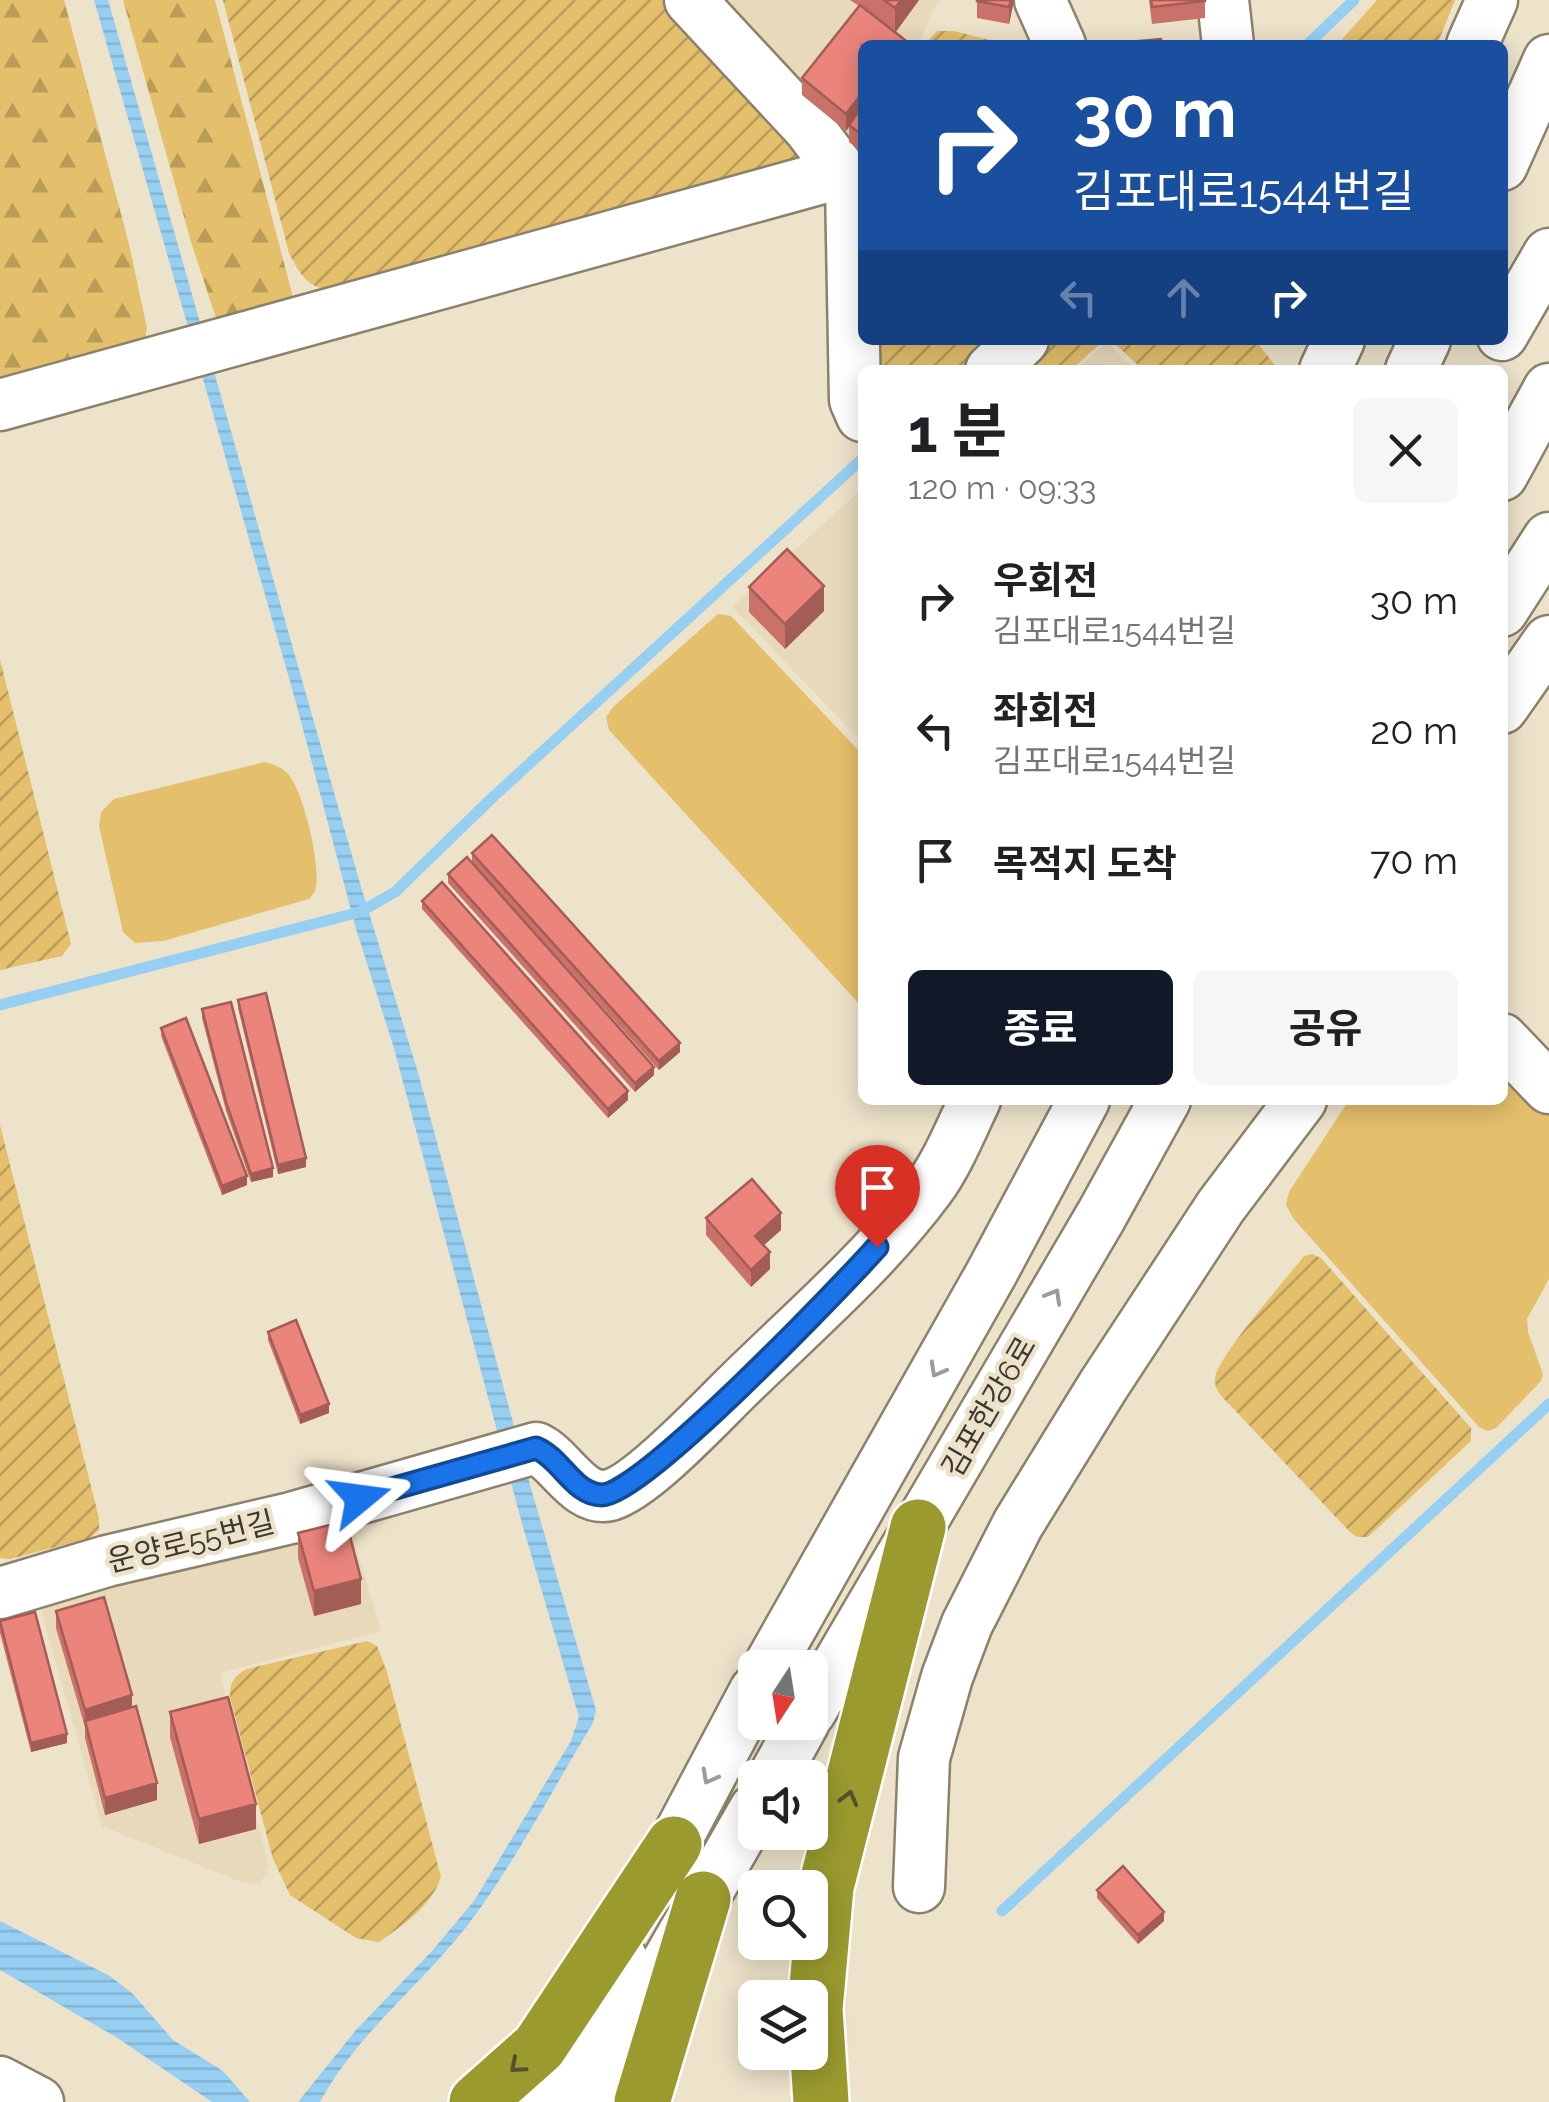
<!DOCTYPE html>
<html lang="ko">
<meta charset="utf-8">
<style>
:root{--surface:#fff;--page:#f6f6f6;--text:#202124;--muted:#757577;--accent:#111827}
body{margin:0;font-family:Raleway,"Noto Sans KR",sans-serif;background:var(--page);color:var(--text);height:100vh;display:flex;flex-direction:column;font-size:38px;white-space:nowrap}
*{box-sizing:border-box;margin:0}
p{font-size:32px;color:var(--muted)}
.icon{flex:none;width:55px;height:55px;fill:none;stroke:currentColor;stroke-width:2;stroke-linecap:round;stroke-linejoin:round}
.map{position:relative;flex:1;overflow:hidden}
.details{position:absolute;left:858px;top:365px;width:650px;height:740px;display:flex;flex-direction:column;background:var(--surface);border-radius:15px;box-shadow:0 5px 25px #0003}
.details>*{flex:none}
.hud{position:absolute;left:858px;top:40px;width:650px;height:305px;border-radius:15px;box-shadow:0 5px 25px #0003;background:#1a4fa0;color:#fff;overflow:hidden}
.needle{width:65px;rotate:192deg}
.fabs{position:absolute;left:738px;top:1650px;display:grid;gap:20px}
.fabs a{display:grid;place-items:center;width:90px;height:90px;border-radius:15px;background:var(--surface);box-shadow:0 5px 25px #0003;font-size:50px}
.pin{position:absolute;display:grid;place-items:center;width:85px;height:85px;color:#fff;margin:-102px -42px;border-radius:50% 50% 50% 0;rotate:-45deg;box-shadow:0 0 10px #0007}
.pin .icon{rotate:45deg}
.me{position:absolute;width:110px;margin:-55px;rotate:74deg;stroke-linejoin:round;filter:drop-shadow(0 0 8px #0008)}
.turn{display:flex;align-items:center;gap:35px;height:210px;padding:0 50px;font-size:45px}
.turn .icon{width:130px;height:130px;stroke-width:2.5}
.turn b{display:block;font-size:70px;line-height:85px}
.lanes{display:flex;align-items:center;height:95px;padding:0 50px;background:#0003;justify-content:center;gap:50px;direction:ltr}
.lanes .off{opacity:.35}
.round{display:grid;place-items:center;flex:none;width:105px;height:105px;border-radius:15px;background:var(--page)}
.head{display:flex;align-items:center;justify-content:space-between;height:170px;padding:0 50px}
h1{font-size:60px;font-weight:700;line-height:75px}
.primary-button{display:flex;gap:20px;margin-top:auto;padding:20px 50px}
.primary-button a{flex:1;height:115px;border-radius:15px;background:var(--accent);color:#fff;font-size:40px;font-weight:700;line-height:115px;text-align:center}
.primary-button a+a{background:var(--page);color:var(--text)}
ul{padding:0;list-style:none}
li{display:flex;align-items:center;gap:30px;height:130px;padding:0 50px}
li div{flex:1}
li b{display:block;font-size:38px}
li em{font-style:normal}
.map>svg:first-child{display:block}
.built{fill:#e7d9ba}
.grass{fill:#e4bf6c}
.forest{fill:url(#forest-firs)}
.garden{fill:url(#garden-furrows)}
.water{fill:url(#water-rules)}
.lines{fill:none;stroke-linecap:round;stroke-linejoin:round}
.stream{stroke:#97cff3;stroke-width:11}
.minor-casing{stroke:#8c826c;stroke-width:55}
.highway-casing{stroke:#fff;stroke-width:60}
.minor{stroke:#fff;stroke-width:50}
.highway{stroke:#9a9a2f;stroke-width:55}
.wall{fill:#ca726a}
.shaded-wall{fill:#a45c56}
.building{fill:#eb847b;stroke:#a45c56;stroke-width:2.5}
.oneway{stroke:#9e9c98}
.oneway2{stroke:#555130}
.route-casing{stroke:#114b97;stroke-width:25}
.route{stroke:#1a73e8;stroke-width:18}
.labels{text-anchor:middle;stroke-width:9;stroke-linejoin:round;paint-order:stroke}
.street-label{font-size:30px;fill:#3e3930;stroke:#ede2ca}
</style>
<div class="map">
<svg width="1549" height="2102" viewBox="0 0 1549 2102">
<defs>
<pattern id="forest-firs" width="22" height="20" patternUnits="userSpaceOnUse" patternTransform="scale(2.5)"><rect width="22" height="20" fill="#e4bf6c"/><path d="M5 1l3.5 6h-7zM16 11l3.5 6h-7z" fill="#ba9c59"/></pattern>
<pattern id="garden-furrows" width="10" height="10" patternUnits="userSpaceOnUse" patternTransform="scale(2.5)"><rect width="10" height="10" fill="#e4bf6c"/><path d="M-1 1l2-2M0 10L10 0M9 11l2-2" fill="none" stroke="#ba9c59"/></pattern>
<pattern id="water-rules" width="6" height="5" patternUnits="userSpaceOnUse" patternTransform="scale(2.5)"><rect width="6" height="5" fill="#97cff3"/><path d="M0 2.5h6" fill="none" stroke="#83b2d1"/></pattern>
</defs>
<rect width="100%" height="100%" fill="#ede2ca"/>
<!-- built -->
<path class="built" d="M712,0H938L918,45H862V173Z
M1107,342L1135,370H1076Z
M862,489V742L732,607Z
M350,1526L381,1631L220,1673L269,1867L260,1884L241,1882L102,1826L37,1596Z"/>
<!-- grass -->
<path class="grass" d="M718,614L731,616L862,754V1007L609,730L606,717L613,707Z
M265,762C275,765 285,768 291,778C304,796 320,863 316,885C316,891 313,894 309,899L163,941L135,943L123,932L99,826L101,812L114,799Z
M1503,1064L1549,1114V1279L1527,1319L1528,1332L1543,1374L1541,1381L1496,1428L1488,1431L1479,1427L1293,1218L1286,1205L1289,1192L1349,1100H1502Z"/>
<!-- forest -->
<path class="forest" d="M0,0H64L129,244L147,328L144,345L0,392Z
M123,0H215L294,301L220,330L191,242Z"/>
<!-- garden -->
<path class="garden" d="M223,0H678L802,152L793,165L334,291C308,288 300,275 289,253Z
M1377,0H1455L1437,45H1337Z
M937,31H954L1010,45H924Z
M866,340H1004L972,370H866Z
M1037,340H1104L1071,370H1004Z
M1111,340H1255L1279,370H1190L1182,364L1173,370H1143Z
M0,659L71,944L62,956L0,970Z
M0,1125L99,1518V1530L90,1538L10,1559L0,1558Z
M1312,1254L1321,1258L1471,1428V1441L1368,1537H1357L1349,1531L1230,1405C1222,1397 1214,1390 1215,1378C1217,1357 1287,1278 1304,1256Z
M367,1641L377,1646L387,1672L441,1877C431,1907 404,1924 379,1942L356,1938L290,1895L273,1859L230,1697C230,1682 234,1676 247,1669Z"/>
<!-- water -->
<path class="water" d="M94,0H108L359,880L419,1076L530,1485L596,1710L593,1723C552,1790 515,1863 467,1926C421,1985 356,2035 320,2102H298L356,2030L432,1951L474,1901L571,1741L579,1717L523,1527L393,1045L356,929L295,699Z
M0,1921L110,1976L133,1994L173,2040L223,2071L250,2102H212L116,2037L0,1970Z"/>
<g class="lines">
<!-- stream -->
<path class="stream" d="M1307,45L1354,0
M0,1005L360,912L395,892L493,797L862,459
M1002,1911L1549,1404"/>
<!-- minor casing -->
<g class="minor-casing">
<path id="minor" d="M690,0L809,128L851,184L855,400L862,416
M1040,0L1060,45
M1223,0L1228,45
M1472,45L1492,0
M1502,165L1549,60
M1502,335L1549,254
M991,370L1023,340
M1325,370L1339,340
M1411,370L1425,340
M0,405L844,172
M1502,475L1549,389
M1502,611L1549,538
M1502,708L1549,641
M1502,1039L1549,1088
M0,1593L107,1561L291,1518L536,1448C561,1459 579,1503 610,1495C643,1486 712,1411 738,1386C802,1323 875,1261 929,1188C948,1162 961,1129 975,1100
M768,1668L991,1274L1084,1100
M810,1712L1101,1216L1165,1100
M773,1778L804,1722
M657,1882L674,1844L755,1691
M919,1887L924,1758L947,1677L967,1624L1018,1524L1103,1386L1221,1206L1301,1100
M0,2082L38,2102
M548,2102L622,1959
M587,2102L755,1809"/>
</g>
<!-- highway casing -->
<g class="highway-casing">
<path id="highway" d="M477,2102L539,2047L674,1844
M642,2102L703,1899
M821,2102L815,2009L826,1887L918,1527"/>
</g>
<!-- minor -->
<use href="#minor" class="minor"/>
<!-- highway -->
<use href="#highway" class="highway"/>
</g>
<!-- wall -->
<path class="wall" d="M850,0H919L895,33L905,45H862V152L849,142V128L846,131L802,95V78L859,6Z
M977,0H1014L1009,24L977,18Z
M1149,0H1205V18L1152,24Z
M749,587L824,611L785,649L749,612Z
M472,853L680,1052L659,1070L472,862Z
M448,874L654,1075L635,1092L448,883Z
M422,901L628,1100L608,1118L422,909Z
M238,1000L306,1167L278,1174L238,1008Z
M202,1009L273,1177L251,1182L226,1111L202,1018Z
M161,1028L247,1185L222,1195L161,1036Z
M706,1218L781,1230L764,1245L770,1269L751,1287L706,1235Z
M268,1332L329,1413L300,1424L268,1340Z
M298,1533L361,1604L314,1616L298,1558Z
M56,1611L132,1707L157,1800L105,1815L85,1738V1727L56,1628Z
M0,1621L67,1743L31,1752L0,1633Z
M170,1712L256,1829L199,1844L170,1737Z
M1097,1890L1164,1921L1138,1944L1097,1898Z"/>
<!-- shaded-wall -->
<path class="shaded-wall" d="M901,0H919L895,33V8Z
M1011,0H1014L1009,24V7Z
M862,93V110L849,125L846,131V114Z
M824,586V611L785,649V624Z
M680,1043V1052L659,1070V1061Z
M654,1067V1075L635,1092V1083Z
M628,1091V1100L608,1118V1109Z
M306,1158V1167L278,1174V1165Z
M273,1168V1177L251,1182V1174Z
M247,1176V1185L222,1195V1186Z
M781,1213V1230L755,1253V1236Z
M770,1252V1269L751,1287V1270Z
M329,1404V1413L300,1424V1415Z
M361,1579V1604L314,1616V1591Z
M132,1695V1712L85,1721V1710Z
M67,1734V1743L31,1752V1743Z
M157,1783V1800L105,1815V1798Z
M256,1804V1829L199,1844V1819Z
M1164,1912V1921L1138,1944V1935Z"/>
<!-- building -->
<path class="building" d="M884,0H901L895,8Z
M977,0H1011L1009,7L977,1Z
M1151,0H1205V1L1152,7Z
M860,5L905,40L901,45H862V93L846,114L802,78Z
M1161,39L1162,45H1094Z
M862,106V135L849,125Z
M787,549L824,586L785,624L749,587Z
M492,835L680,1043L659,1061L472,853Z
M467,857L654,1067L635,1083L448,874Z
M442,882L628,1091L608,1109L422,901Z
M266,993L306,1158L278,1165L238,1000Z
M231,1002L273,1168L251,1174L226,1102L202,1009Z
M186,1018L247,1176L222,1186L161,1028Z
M752,1179L781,1213L755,1236L770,1252L751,1270L706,1218Z
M296,1320L329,1404L300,1415L268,1332Z
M346,1521L361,1579L314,1591L298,1533Z
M104,1597L132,1695L85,1710L56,1611Z
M35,1612L67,1734L31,1743L0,1621Z
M228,1697L256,1804L199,1819L170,1712Z
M136,1706L157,1783L105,1798L85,1721Z
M1123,1866L1164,1912L1138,1935L1097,1890Z"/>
<!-- one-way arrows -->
<defs><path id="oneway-chevron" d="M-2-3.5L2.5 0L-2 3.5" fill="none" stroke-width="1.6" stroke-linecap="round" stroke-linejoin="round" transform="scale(2.5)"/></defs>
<g class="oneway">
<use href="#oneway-chevron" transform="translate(1054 1296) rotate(-60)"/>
<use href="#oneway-chevron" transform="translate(937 1370) rotate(119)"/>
<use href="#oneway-chevron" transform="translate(709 1777) rotate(118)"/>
</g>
<g class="oneway2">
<use href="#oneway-chevron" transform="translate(849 1798) rotate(-75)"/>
<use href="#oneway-chevron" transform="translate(517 2066) rotate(139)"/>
</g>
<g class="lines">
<!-- route casing -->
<g class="route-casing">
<path id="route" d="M360,1498L536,1448C561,1458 574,1495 602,1495C641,1496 842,1286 877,1247"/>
</g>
<!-- route -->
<use href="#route" class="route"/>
</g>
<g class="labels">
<!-- street labels -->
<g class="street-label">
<text transform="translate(989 1407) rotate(-60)" y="10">김포한강6로</text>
<text transform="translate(191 1542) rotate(-14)" y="10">운양로55번길</text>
</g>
</g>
</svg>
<div class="fabs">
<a><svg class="needle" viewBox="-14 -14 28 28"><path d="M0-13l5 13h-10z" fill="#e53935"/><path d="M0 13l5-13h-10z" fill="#757577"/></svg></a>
<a><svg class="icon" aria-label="sound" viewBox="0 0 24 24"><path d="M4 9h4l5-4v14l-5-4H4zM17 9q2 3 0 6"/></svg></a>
<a><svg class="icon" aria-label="search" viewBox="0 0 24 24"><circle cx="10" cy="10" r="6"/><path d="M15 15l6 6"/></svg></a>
<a><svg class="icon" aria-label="layers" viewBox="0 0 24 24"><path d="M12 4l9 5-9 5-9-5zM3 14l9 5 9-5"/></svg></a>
</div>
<div class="pin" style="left:877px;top:1247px;background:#d93025"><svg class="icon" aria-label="arrive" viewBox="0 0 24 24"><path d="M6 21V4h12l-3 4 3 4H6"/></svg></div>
<svg class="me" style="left:360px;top:1498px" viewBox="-20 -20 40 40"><path d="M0-17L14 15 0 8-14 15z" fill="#1a73e8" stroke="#fff" stroke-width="4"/></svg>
<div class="hud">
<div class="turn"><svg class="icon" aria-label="right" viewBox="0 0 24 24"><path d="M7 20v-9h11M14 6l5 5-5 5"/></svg><div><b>30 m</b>김포대로1544번길</div></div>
<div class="lanes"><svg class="icon off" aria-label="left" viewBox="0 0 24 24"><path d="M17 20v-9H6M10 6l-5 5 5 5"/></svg><svg class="icon off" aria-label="ahead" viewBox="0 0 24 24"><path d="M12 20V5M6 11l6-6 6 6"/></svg><svg class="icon" aria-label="right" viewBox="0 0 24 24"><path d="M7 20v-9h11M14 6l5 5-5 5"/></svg></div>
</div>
<section class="details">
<div class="head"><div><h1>1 분</h1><p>120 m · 09:33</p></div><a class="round"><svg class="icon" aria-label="close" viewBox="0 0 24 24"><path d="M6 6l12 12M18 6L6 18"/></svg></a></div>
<ul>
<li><svg class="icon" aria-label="right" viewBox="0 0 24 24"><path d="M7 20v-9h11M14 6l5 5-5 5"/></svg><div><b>우회전</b><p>김포대로1544번길</p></div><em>30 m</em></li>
<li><svg class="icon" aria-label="left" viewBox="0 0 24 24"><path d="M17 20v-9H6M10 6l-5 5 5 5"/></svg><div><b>좌회전</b><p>김포대로1544번길</p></div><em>20 m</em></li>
<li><svg class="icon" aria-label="arrive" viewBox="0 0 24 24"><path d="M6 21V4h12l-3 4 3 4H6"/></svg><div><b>목적지 도착</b></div><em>70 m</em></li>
</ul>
<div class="primary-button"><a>종료</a><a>공유</a></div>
</section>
</div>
